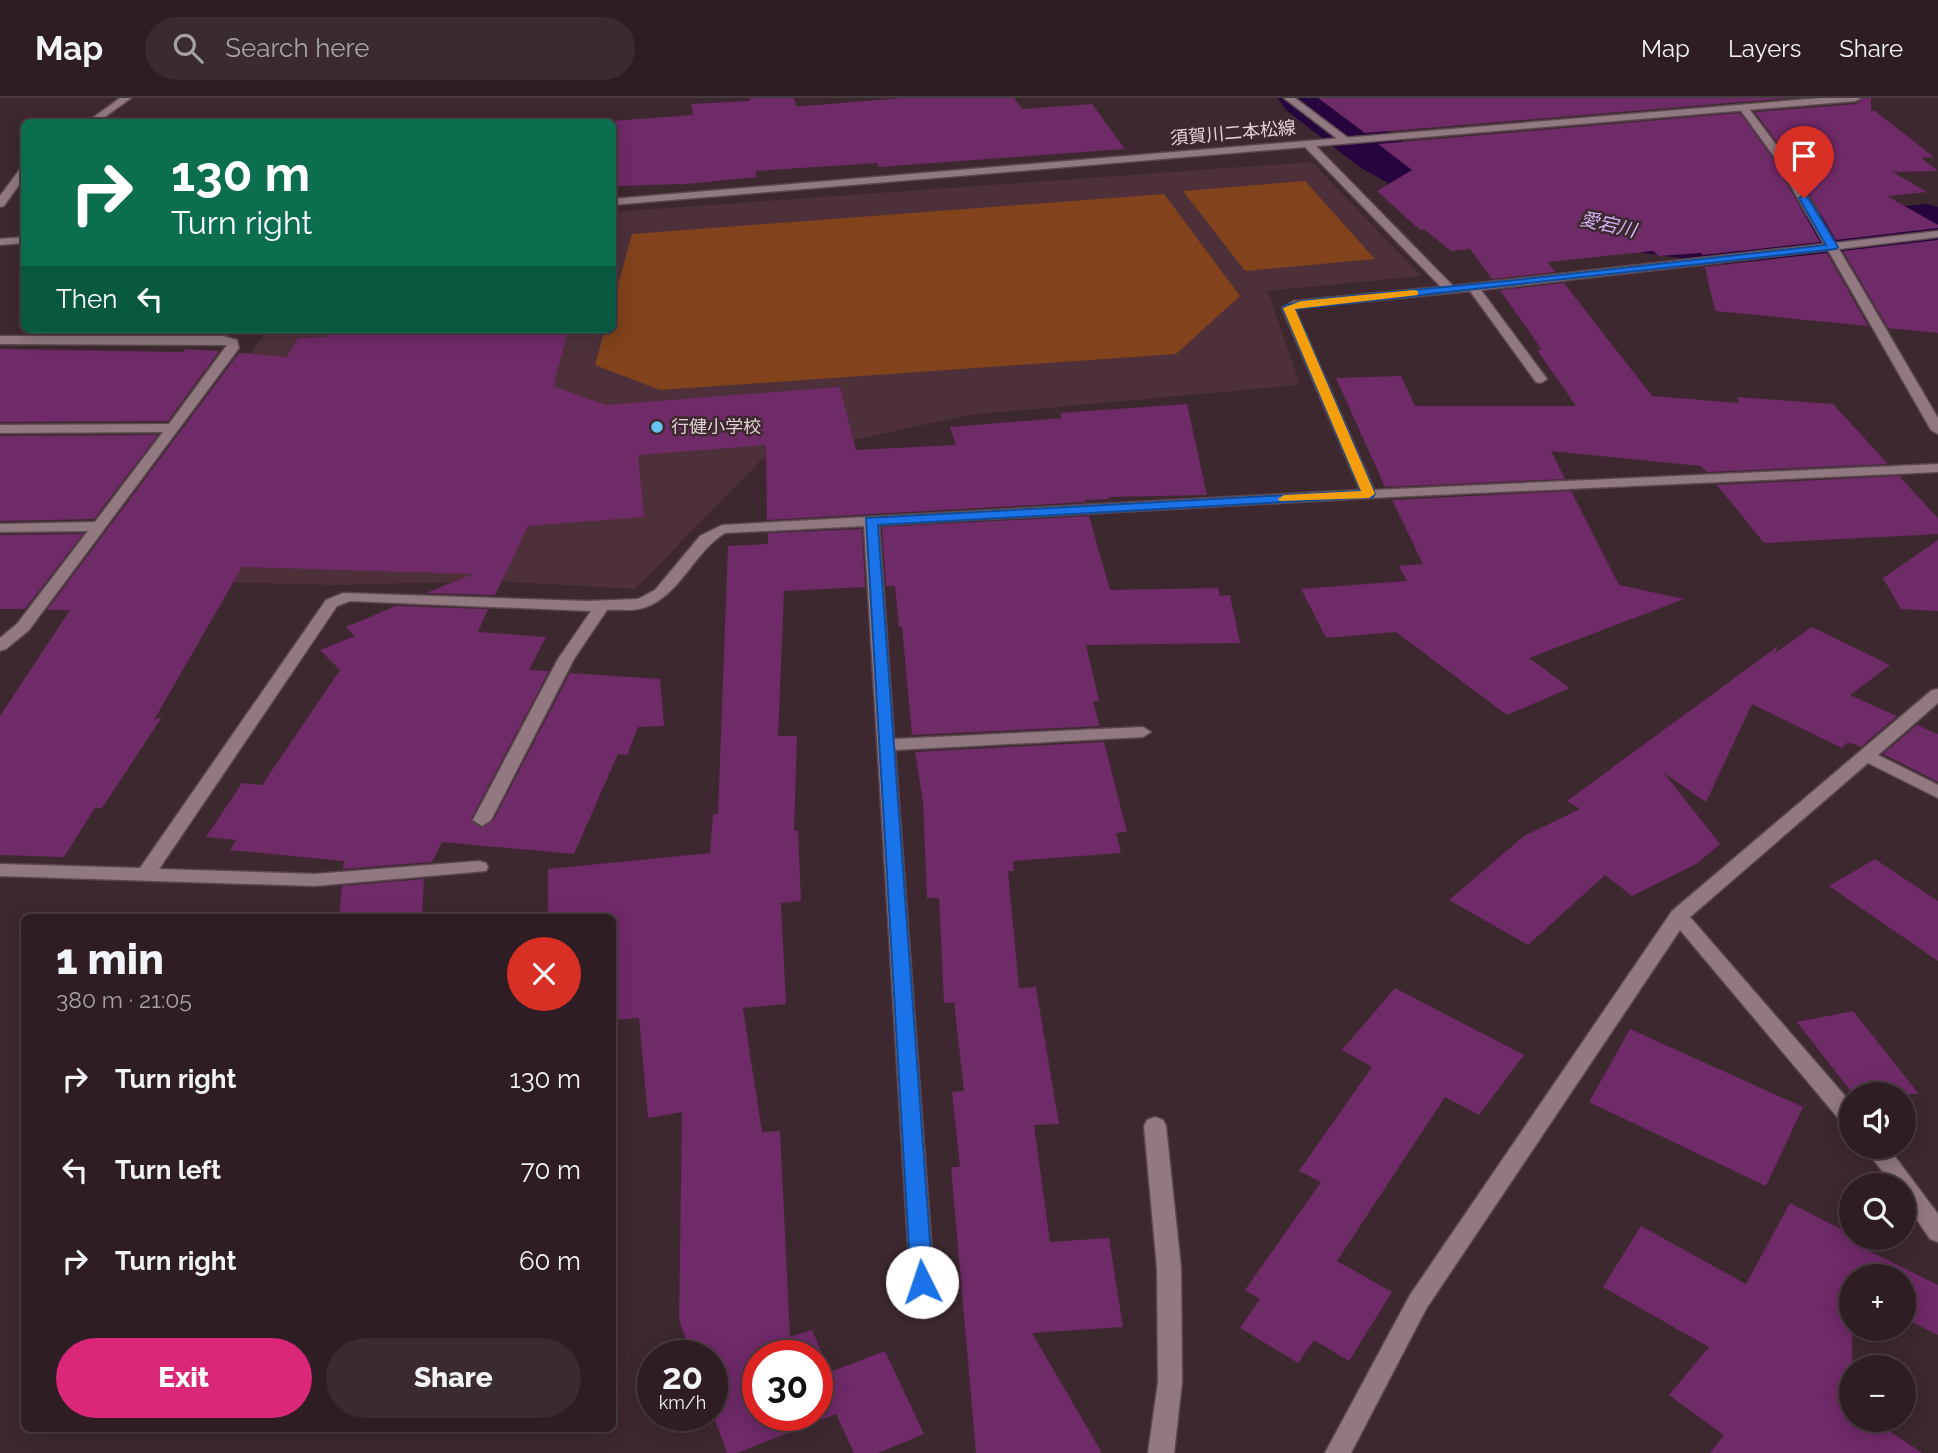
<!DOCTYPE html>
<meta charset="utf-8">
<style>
:root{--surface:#2e1e24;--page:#3a2b31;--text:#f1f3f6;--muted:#a7a2a6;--line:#493c41;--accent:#db2777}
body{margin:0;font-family:Raleway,"Noto Sans JP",sans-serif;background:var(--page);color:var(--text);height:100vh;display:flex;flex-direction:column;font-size:26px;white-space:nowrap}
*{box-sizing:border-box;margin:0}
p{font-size:23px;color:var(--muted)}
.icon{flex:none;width:38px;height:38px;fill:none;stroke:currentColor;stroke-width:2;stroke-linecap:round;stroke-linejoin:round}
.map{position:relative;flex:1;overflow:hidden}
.panel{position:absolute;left:21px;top:816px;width:595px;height:518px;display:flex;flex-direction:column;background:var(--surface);border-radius:10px;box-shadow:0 4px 18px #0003,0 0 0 2px var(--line)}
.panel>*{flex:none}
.hud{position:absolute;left:21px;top:21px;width:595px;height:214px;border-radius:10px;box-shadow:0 4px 18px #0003,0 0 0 2px var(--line);background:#0b6e4f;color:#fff;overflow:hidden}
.buttons{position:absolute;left:1839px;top:984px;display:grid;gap:14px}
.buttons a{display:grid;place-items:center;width:77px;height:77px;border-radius:50%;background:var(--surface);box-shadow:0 4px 18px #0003,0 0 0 2px var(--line);font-size:35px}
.speed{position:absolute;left:637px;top:1242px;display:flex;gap:14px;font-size:35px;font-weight:700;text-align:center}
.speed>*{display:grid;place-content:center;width:91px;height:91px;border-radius:50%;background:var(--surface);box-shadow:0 4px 18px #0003,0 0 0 2px var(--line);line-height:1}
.speed small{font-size:18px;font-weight:400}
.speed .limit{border:10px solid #d22;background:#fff;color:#111}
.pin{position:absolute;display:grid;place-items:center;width:60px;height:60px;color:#fff;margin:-72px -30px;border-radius:50% 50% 50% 0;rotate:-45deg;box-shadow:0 0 7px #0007}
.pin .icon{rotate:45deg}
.me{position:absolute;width:77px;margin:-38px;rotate:356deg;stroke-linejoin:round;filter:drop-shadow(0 0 5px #0008)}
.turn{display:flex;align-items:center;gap:24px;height:147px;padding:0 35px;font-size:32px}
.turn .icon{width:91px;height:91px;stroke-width:2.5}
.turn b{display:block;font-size:49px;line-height:60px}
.then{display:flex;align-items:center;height:66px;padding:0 35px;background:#0003;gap:14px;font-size:26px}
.round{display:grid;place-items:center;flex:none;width:74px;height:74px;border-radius:37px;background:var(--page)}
.head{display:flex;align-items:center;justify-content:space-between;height:119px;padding:0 35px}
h1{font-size:42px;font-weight:800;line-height:52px}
.button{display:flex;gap:14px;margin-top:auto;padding:14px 35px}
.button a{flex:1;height:80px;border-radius:42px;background:var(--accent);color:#fff;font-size:28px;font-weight:800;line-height:80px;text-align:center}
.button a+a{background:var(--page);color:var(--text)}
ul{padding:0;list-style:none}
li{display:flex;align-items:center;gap:21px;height:91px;padding:0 35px}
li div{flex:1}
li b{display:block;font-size:26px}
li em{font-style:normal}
header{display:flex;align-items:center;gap:42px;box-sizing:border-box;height:98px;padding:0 35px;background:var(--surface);border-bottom:2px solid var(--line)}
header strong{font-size:33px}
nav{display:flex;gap:38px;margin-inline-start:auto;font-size:24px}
.search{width:490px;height:63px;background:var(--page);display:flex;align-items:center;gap:18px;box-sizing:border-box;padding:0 24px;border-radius:38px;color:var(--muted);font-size:26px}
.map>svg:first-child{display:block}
.built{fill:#4d303a}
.green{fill:#81421c}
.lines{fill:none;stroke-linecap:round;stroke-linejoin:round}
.river{fill:#26043d;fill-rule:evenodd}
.building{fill:#6f2a68;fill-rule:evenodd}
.minor-casing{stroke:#5a474d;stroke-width:3}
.secondary-casing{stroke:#5a474d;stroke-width:3}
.minor{fill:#927880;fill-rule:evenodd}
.secondary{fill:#927880;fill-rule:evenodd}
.route{fill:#1a73e8;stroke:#114b97;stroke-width:2}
.slow{fill:#f59e0b}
.poi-dot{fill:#66c4ef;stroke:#3e2830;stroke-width:2.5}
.labels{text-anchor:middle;stroke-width:5;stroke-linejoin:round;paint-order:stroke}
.far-street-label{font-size:18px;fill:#e2d3d7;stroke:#3e2830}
.far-poi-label{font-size:18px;fill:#e2d3d7;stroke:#3e2830;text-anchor:start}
.far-water-label{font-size:19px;font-style:italic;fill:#d0b1f1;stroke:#3e2830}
</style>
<header>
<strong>Map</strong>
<div class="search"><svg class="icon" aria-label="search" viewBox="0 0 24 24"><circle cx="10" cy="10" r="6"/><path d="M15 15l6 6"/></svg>Search here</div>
<nav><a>Map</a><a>Layers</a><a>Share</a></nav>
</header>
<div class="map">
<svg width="1938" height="1355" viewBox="0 0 1938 1355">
<rect width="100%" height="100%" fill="#3e2830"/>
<!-- built -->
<path class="built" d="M1312,64L1421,178L1268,193L1300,287L969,317L761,362L635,491L496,483L334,487L89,481L268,231H612L613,114Z"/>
<!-- green -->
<path class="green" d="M1305,83L1375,161L1245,173L1183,93Z
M1164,96L1240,198L1176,256L660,292L595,267L605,231H612L613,205L632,136Z"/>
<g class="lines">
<!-- river -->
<path class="river" d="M1278,0H1343L1403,44L1450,69L1520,88L1638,114L1722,126L1926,106L1938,109V151L1920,146L1722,166L1638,154L1485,119L1406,95L1361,70L1286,12Z"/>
</g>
<!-- building -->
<path class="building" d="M749,0H794L796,8H805L903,0H1014L1022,11L1092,6L1125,51L879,69L877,65L755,73L757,79L686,86L612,88V23L693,17L691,6L750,3Z
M1318,0H1789L1365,35Z
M1863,0H1871V13H1875L1934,59L1921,60L1938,73L1893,74L1927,94L1887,98L1938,127V130L1836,142L1785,55L1755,14L1856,6Z
M1740,15L1771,58L1820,144L1702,157V155L1659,158L1653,153L1548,164L1555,174L1492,181L1470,151L1451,153L1425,132L1419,131L1377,93L1412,72L1378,46Z
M1938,142V235L1888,230L1843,153Z
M1827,155L1868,228L1715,213L1705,169Z
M1564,185L1652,298L1739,305L1737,299L1833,306L1888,366L1707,374L1701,368L1551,353L1565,381L1385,389L1336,280L1401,278L1415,308H1576L1537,252H1542L1500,192Z
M329,231H569L553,288L606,307L840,289L856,352L956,347L950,329L1062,320L1060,315L1187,306L1207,397L1108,399L1109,401L1085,402L1086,404L767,422L766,347L638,357L644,419L528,428L495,497L426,495L473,476L242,469L154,622L162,619L102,710H95L64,759L0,757V618L70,512H47L239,255L287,259L298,240L326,239Z
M0,251L182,254L186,251L219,253L168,323L0,324Z
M158,337L94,421L0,423V338Z
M1899,378L1938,420V436L1764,445L1717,387Z
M1571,393L1619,487L1684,501L1529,560L1570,590L1507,617L1396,534L1326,540L1301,491L1407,483L1399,468L1423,466L1392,402Z
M1089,418L1110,492L1218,490L1220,498L1230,497L1240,545L1086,547L1099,603L1093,604L1100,628L912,637L902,529H899L895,488H886L882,429Z
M862,431L865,489L784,493L778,638H797L794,733H798L801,803L781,805L786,906L743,910L762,1034L780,1033L790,1239L812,1232L830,1274L885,1253L924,1336L878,1355H854L836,1316L737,1355H727L712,1314V1258H692L679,1222L682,1014L648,1020L639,920L612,922V819H548V771L710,755L713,716H718L728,448L768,446V435ZM758,1258H817V1318H758Z
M83,436L25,511H0V437Z
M1938,442V513L1901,511L1883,480Z
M396,508L488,511L478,534L546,539L529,572L549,573L471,721L481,730L493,723L570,575L660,581L664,628L638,629L627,657L618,656L574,756L442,744L432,764L343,771L344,763L230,752L236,742L206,739L242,685L262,687L340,572L320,552L355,538L346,529Z
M1812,529L1890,567L1850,597L1897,618L1861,649L1848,644L1842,650L1752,606L1706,704L1664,675L1720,746L1696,766L1632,798L1605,777L1528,847L1449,802L1524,738L1580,711L1567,703L1778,548L1775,555Z
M1917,627L1938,636V684L1883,656Z
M1104,644L1127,734L1116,735L1121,755L1013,763L1014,773H1008L1019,890L1036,889L1059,1026L1034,1027L1050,1144L1109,1140L1123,1229L1032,1235L1102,1355H976L951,1069H960L952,994L964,993L954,904L944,905L939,800H927L923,704L915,654Z
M1875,761L1938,803V863L1829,788Z
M424,781L422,819H339L342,788Z
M1395,890L1524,957L1479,1017L1445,999L1337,1163L1392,1194L1349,1263L1314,1242L1298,1265L1240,1230L1260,1201L1245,1192L1321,1084L1299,1073L1372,969L1342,952Z
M1853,913L1919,996H1853L1797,924Z
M1630,931L1803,1009L1766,1088L1589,1004Z
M1790,1105L1852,1137V1139L1860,1141L1857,1147L1938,1187V1237L1904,1220V1178H1852V1279L1838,1297L1852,1307V1321H1872L1922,1355H1710L1724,1337L1669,1297L1709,1249L1603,1189L1641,1128L1746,1186Z"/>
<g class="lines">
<!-- minor casing -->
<g class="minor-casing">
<path id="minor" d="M120,0H131L98,24H87Z
M1284,0H1295L1352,43L1343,45Z
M1744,7L1747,8L1783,56L1835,145L1938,133V139L1839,151L1938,320V336L1931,332L1828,152L1481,192L1547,281L1541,285L1536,284L1470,193L1297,210L1295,211L1374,392L1938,366V374L1369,400L879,427L894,641L1143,629L1151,634L1143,639L895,652L936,1211L932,1218L924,1221L916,1218L912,1211L864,428L725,435C694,454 680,497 646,509C635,514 619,511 607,512L574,561L491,722L482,728L473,722L558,561L591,513L350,503L337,508L159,771L315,776L479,763L486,765L488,769L486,773L315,788L0,778V766L140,770L326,502L343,495L588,503L638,501L655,492L700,438L722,427L1360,392L1282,210L1294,203L1441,189L1304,48V44H1312L1453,188L1824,146L1773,57L1739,10Z
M24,70V80L4,108L0,109V98L20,71Z
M0,238H223L237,242L239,250L29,532L6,551L0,553V540L17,526L88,433L0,434V426L95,424L163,334L0,335V327L169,326L227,247L0,246Z
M1938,591V605L1878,657L1938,687V700L1868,665L1690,819L1852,1006V1029L1844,1027L1680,832L1426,1211L1351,1355H1325L1410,1197L1672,813L1932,592Z
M1155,1019L1163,1022L1166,1028L1181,1170L1182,1284L1174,1355H1148L1158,1284L1157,1170L1144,1028L1147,1022Z
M1863,1048H1887L1938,1116V1144L1930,1141L1904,1103V1087H1893Z"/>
</g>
<!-- secondary casing -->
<g class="secondary-casing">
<path id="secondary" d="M1821,0H1861L1856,3L612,107V101Z
M24,139V145L0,147V141Z"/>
</g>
<!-- minor -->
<use href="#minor" class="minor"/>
<!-- secondary -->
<use href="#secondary" class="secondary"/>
</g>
<!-- route -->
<path class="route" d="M1804,97L1808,100L1838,149L1836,151L1295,211L1375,396L1373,399L878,427L933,1184L930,1191L922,1193L915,1191L911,1184L866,420L1361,393L1283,210L1285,208L1301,203L1516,182L1826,147L1799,100Z"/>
<!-- slow -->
<path class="slow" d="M1414,192L1418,193V197L1295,211L1375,396L1369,400L1280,403L1278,401L1284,397L1361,393L1283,210L1301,203Z"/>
<!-- markers -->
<circle class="poi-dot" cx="657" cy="329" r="7"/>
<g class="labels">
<!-- far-street labels -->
<g class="far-street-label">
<text transform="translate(1233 35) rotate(-5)" y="6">須賀川二本松線</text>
</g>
<!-- far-poi labels -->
<g class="far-poi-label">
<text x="671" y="335">行健小学校</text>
</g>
<!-- far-water labels -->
<g class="far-water-label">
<text transform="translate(1608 126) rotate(13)" y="7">愛宕川</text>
</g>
</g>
</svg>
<div class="buttons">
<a><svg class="icon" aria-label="sound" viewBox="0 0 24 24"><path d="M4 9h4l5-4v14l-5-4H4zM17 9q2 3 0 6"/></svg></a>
<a><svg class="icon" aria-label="search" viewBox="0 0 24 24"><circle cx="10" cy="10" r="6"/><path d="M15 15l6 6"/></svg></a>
<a>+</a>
<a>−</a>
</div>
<div class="speed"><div>20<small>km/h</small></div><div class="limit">30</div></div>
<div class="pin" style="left:1804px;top:100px;background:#d93025"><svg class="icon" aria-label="arrive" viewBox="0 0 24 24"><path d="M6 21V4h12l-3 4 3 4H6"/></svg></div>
<svg class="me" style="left:922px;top:1184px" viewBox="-20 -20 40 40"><circle r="19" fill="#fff"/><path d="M0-13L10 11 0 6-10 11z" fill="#1a73e8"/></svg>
<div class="hud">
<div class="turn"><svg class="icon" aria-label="right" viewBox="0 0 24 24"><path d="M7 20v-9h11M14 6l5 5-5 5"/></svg><div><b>130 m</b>Turn right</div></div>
<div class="then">Then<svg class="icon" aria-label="left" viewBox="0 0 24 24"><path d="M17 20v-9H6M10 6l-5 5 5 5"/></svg></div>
</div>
<section class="panel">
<div class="head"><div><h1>1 min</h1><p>380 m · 21:05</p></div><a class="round" style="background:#d93025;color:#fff"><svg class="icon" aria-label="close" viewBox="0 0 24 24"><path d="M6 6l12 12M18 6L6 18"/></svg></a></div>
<ul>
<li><svg class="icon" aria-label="right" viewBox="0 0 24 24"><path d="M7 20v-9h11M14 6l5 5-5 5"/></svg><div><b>Turn right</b></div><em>130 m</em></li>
<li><svg class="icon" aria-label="left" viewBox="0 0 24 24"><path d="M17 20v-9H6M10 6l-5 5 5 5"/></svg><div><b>Turn left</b></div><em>70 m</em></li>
<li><svg class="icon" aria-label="right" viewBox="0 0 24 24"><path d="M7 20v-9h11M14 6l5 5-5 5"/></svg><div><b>Turn right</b></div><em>60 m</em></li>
</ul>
<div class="button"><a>Exit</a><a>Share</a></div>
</section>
</div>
